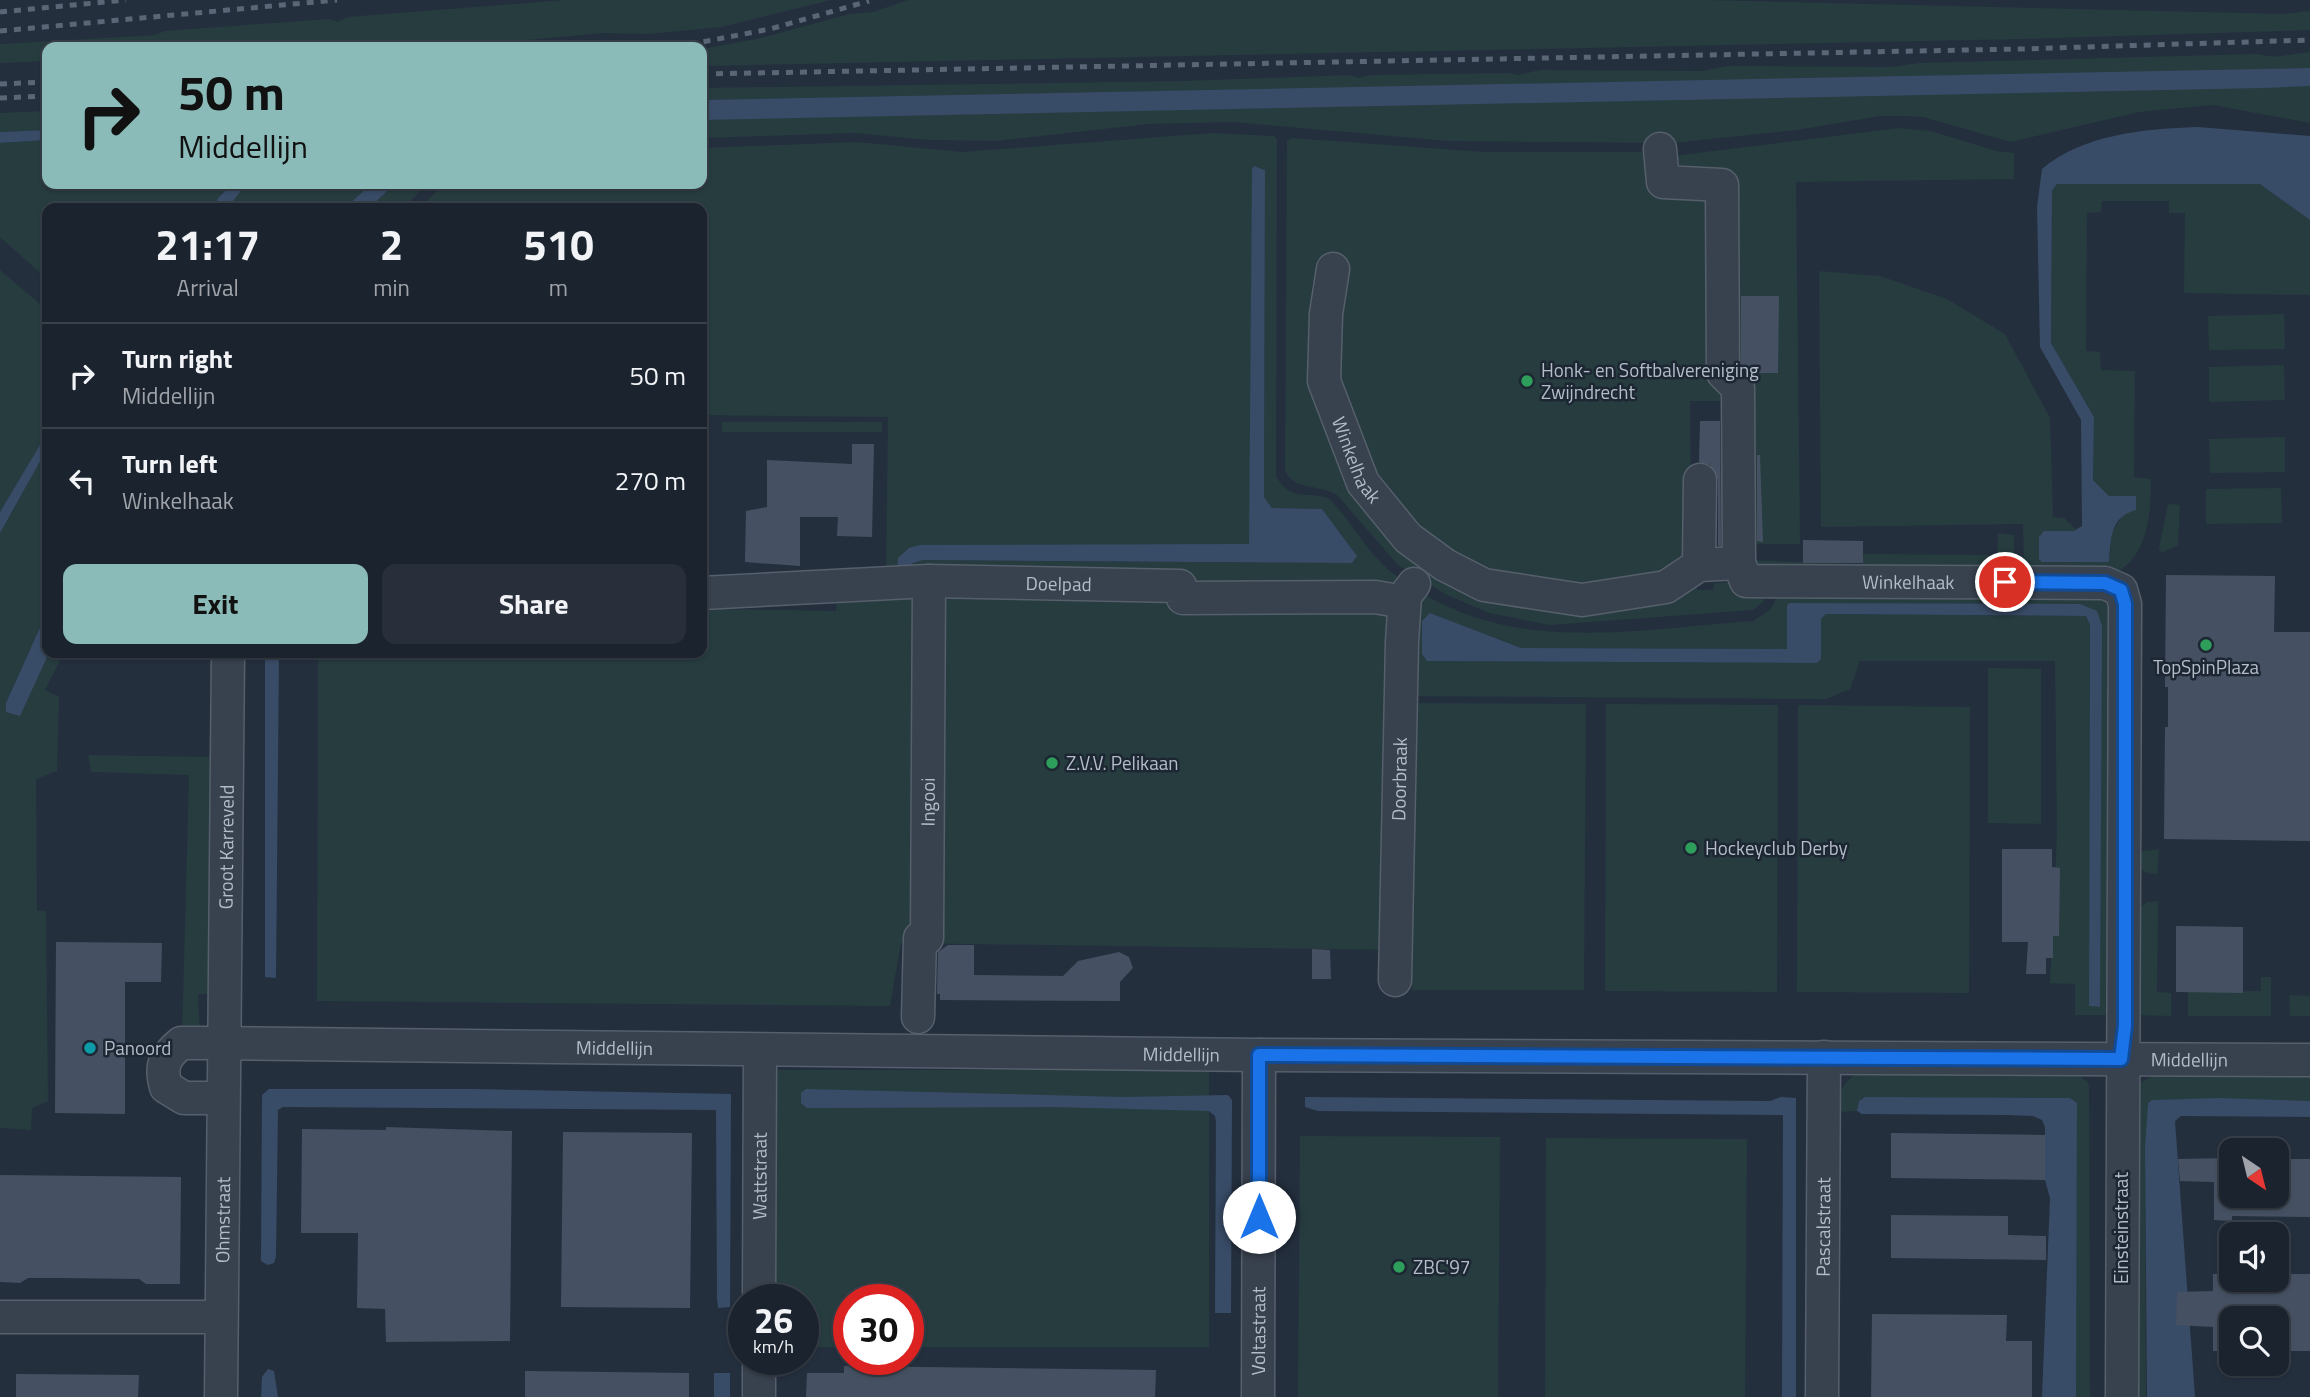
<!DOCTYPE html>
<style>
:root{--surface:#1b232e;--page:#282f3a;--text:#f1f3f6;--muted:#a0a4aa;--line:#39404a;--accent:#8bbbb9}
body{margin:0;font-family:"Titillium Web",sans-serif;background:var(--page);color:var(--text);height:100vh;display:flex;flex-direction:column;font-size:26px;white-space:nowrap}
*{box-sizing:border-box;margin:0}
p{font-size:23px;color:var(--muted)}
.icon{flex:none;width:38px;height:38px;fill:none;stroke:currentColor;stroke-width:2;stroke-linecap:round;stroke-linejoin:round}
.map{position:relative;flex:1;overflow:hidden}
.panel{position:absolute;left:42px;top:203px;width:665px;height:455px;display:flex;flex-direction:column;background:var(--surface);border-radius:14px;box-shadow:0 2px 5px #0004,0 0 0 2px var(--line)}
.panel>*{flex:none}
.guide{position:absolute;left:42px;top:42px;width:665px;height:147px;border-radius:14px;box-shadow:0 2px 5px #0004,0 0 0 2px var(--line);background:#8bbbb9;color:#111;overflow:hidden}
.needle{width:46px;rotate:145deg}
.buttons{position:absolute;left:2219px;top:1138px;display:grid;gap:14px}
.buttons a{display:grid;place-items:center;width:70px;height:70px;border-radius:14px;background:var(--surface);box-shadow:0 2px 5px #0004,0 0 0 2px var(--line);font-size:35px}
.speed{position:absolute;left:728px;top:1284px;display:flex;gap:14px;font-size:35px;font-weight:700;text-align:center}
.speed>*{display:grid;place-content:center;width:91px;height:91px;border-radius:50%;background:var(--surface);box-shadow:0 2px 5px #0004,0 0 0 2px var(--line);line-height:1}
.speed small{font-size:18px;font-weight:400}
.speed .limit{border:10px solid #d22;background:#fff;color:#111}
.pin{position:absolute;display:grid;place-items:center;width:60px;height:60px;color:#fff;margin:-30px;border:4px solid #fff;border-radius:50%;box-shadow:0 2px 7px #0007}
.me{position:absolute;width:77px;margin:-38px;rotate:0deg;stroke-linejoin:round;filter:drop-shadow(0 0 5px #0008)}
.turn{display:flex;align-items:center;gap:24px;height:147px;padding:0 21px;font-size:32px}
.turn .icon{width:91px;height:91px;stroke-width:2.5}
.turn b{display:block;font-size:49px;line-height:60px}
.eta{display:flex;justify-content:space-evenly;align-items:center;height:119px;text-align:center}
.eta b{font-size:42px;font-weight:700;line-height:49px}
.action{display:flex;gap:14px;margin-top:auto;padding:14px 21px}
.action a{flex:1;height:80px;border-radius:14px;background:var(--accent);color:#111;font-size:28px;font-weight:700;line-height:80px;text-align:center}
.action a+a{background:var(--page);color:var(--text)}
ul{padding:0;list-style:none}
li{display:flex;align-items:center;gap:21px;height:105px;padding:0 21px;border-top:2px solid var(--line)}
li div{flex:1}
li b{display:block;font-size:26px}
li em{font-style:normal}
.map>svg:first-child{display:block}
.green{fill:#263c3f;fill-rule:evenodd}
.water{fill:#394c67}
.building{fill:#455162}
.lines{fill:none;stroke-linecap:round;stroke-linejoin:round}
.minor-casing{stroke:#565f6c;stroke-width:35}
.minor{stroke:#38414e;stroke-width:32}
.rail{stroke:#5a6575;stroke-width:5;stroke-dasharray:7 7;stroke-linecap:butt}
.route-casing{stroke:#114b97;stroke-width:18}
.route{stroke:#1a73e8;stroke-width:12}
.leisure-dot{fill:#2e9e5b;stroke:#1d2633;stroke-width:2.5}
.culture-dot{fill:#0f9aa8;stroke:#1d2633;stroke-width:2.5}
.labels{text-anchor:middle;stroke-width:5;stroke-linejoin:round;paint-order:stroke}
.poi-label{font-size:19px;fill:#b4bcc9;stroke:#1d2633;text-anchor:start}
.street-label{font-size:19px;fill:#b4bcc9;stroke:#1d2633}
</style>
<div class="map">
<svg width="2310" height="1397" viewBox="0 0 2310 1397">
<rect width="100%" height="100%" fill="#242f3e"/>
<!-- green -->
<path class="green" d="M565,0H831L722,27L647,34L603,33L517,41L371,47H47V61L0,63V44L155,35L165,31L329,19L338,22L348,17Z
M908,0H1704L2284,14L2310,11V30L2021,39L702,66V49L757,39L849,14L873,12Z
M2310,52V68L2223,71L702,100V88L1186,81L1350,75L1359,78L1370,75L1509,73L1518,75L1540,70L1702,71L1727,66L1891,67L1920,63L2256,54L2274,57Z
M2310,86V123L2213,105L2139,112L2011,142L1923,117L1902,116H1880L1796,130L1673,143L1448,141L1233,122L1148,124L996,141L930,140L854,133L702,138V120L726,119Z
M47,111V130L0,132V113Z
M1898,128L1931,131L1996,151L2014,153V179L1796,182L1800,544H1751L1737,375L1735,203L1668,176L1673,156Z
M1212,133L1274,136L1277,140L1276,476C1291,502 1304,491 1328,498C1352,520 1365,551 1390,571C1501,659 1623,630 1753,621L1770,610L1779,594L2097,591L2110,600L2111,1015H2075V984L2050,983L2057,834L2055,661H1860L1850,689L1826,699L1407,696L1400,950L901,943L890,1006L317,1001L318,653H702V604L715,609L836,611L837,600L886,579L888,417L702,415V208H419L444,184H702V148L856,142L963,152ZM1261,167L1265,171L1264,497L1272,508L1322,509L1356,555L1352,563L923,560L913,563L896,580L898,558L1249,544ZM1787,605L2097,611L2100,1007L2089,1006L2090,625L2086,616L1826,614L1821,619V659L1817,663L1427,661L1430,613L1521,648L1787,649Z
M1292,138L1485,152H1651L1656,157L1659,188L1715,189V376L1737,401H1690L1691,484L1697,493L1698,563L1670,576L1695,575L1697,590H1713L1714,583L1737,582L1743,588L1766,590L1763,602L1753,610L1550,625L1489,613L1445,594L1398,565L1337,495C1320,484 1292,491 1285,470L1287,141ZM1342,264C1338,293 1329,318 1331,348C1336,417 1369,501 1425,544C1434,551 1448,555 1458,560C1474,567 1491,577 1507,581C1556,595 1611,591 1659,579L1657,592C1627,608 1592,608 1558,608C1546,608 1533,610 1521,608C1415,592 1334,485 1316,385C1309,352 1310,317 1312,284L1322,283L1323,266Z
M47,140V184H232L218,198L215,208H47V279L0,237V143Z
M2067,182L2260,184L2310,220V295L2184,293L2185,213H2169V201H2102L2101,212L2087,213L2086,351L2100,352L2101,370L2135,371L2134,477L2151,479C2151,513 2148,564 2108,575L2024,568L2023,524L1821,527L1819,271L1880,276L1947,299L2005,334L2050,418L2053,517L2064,518L2109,561L2112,532L2135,496H2109L2093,480L2094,417L2051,343L2052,191L2058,184Z
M247,184H371L345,208H227Z
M395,184H428L403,208H369Z
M0,270L47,310V433L0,512Z
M2284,314L2285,349L2209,350L2208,316Z
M2284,365L2285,400L2209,402V367Z
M722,422H882V432H722Z
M2285,437V472L2210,473L2209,439Z
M47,449V612L6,703V712L20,715L49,653H64L45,690L59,697L57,771L36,779L37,911H46L48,1101L32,1108L31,1130L0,1128V533Z
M2281,488L2282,523L2206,524V489Z
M2168,504L2180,505L2178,545L2161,553L2159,548Z
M1998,533L2014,535V570L1750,572L1742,560L1862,564L1863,554L1997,555Z
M1988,668L2041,669V824L1988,823Z
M1413,703L1586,704L1584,990H1412Z
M1606,704L1778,705L1777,992L1605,991Z
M1798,705L1970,707L1969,993L1797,992Z
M88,755L211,757L209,984L208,994H198L200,1036L182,1037L189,775L91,772Z
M2159,849L2157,874C2141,874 2138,866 2136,852Z
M2158,901L2157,992L2171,993V1016L2134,1015L2139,909L2147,902Z
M2261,977H2271V1016H2188V992L2261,991Z
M2289,995L2310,996V1016H2290Z
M776,1070H1209V1347H908V1300H849V1347H803V1300H775Z
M1858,1072H2081V1078L2087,1081L2089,1087L2090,1397H2076V1168L2070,1098L1865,1097L1859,1101L1857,1111L1838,1112C1838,1093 1842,1083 1858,1072Z
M2310,1073V1101L2199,1100L2145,1147L2146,1397H2134L2136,1091L2142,1082L2155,1074Z
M1300,1136L1500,1137L1498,1397H1298Z
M1546,1138L1747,1139L1745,1397H1545Z"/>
<!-- water -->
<path class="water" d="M2310,68V86L2263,88L702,120V100Z
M2197,127L2310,136V220L2260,184H2057L2052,191L2051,343L2094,417L2093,480L2109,496H2136V510C2110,517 2111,538 2109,562H2042L2039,559V537L2044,531H2074L2082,526L2081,420L2040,347L2037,207L2042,169C2083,134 2145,129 2197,127Z
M47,130V140L0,143V132Z
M1254,166L1265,170L1264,497L1272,508L1322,509L1357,556L1352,563L923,560L913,563L896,581L898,558L909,548L920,545L1249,544L1252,169Z
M232,184H247L227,208H215L218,198Z
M371,184H395L369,208H345Z
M47,433V449L0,533V512Z
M1790,603L2080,604L2097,611L2102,626L2100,1007L2089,1006L2090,625L2086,616L1826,614L1821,619V659L1817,663L1427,661L1422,654V621L1430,613L1521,648L1787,649V605Z
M47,612L49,653L20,716L6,712V703Z
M265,653H279L276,978L265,977Z
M269,1089H473L731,1094L730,1307L718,1308L717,1298L716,1110L283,1107L278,1110L276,1256L274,1263L268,1265L261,1261L262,1095Z
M806,1089L1124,1097L1228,1095L1232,1100L1231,1313H1215L1216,1122L1215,1116L1209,1111L1052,1107L807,1108L801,1103V1093Z
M1305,1097L1770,1101L1781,1097L1796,1098V1397H1782L1783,1115L1318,1111L1305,1107Z
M1865,1097L2070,1098L2077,1103L2076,1397H2042L2050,1198L2045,1180V1127L2042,1120L2033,1116L2006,1115L1862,1114L1857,1111L1859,1101Z
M2218,1098L2310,1101V1117L2181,1116L2175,1121L2195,1397H2147L2145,1147L2148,1103L2152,1100Z
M268,1369L274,1371L278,1397H261L262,1377Z
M714,1373H730V1397H714Z"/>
<!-- building -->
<path class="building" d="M1741,296H1779L1778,373H1749L1741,365Z
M1700,421H1720L1721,546H1718V480L1710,465L1699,462Z
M852,444H874L872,537L837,536L838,517H800V566L745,562L746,511L767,507V460L852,464Z
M1757,455H1760L1763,542L1757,541Z
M1803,540L1863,541V563H1803Z
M2166,575L2275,576L2274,632H2310V841L2164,839L2165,727H2168V687H2165Z
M2002,849H2052V867L2060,868L2059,936H2053V958H2046V974H2026L2028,942H2002Z
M2176,926L2243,927V993L2176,992Z
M56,942L162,943L161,982H125V1114L55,1113Z
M948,945H974V975L1063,976L1078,961L1119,952L1129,957L1133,968L1120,982V1001L940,1000V994H937L938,952Z
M1312,949L1330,950L1331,979H1312Z
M386,1127L512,1131L510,1341L386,1342L385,1309L357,1308L358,1233H301L302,1129L386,1130Z
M563,1132L692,1133L690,1308L561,1307Z
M1891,1133L2045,1135V1180L1891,1178Z
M2231,1158V1195H2277V1159H2310V1217L2232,1216V1221L2214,1220V1182L2180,1181L2178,1159Z
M0,1175L181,1177L180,1284H146L139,1279L63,1278H28L20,1283L0,1282Z
M1891,1215L2008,1216V1235L2046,1236V1260L1891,1258Z
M2213,1274H2231V1279H2277V1274H2310V1351H2277V1318H2231V1351H2213V1327L2176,1325L2177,1292L2213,1291Z
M1872,1314L2007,1315L2006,1341H2032V1397H1871Z
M844,1366L1156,1370L1155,1397H806L807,1373H844Z
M525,1371L689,1373V1397H525Z
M16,1374L139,1375L138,1397H16Z"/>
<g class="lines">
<!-- minor casing -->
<g class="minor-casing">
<g id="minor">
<path id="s1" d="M1660,149L1663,182L1722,185L1723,373L1738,388L1739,563L1746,581L2105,583L2121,590L2125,604L2122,1397"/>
<path id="s2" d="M1333,269L1326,314L1324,381L1363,483L1408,538L1445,565L1484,585L1582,600L1666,587L1699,565L1739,563"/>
<path d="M1699,565L1700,480"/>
<path id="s3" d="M702,593L929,581L1180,586L1183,598L1375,597L1404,602"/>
<path id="s4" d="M1395,980L1402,642L1405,596L1414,584"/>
<path id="s5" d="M918,1017L920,938H927L929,581"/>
<path id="s6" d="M223,1098H184L166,1087C160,1066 164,1057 181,1043H204L1259,1055L2310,1060"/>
<path id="s7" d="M759,1300L760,1050"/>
<path d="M0,1317H221"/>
<path id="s8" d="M221,1397L228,653"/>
<path d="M759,1397V1360"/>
<path id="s9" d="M1258,1397L1259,1055"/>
<path id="s10" d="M1822,1397L1824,1057"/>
</g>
</g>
<!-- minor -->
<use href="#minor" class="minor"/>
<!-- rail -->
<path class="rail" d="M0,12L126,0
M0,31L337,0
M676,47L770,29L869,1
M702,74L2021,49L2310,40
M0,84L47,82
M0,98L47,96"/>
</g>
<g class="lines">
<!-- route casing -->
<g class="route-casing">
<path id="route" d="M1259,1217V1055L2121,1059L2125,1026V604L2121,590L2105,583L2005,582"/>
</g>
<!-- route -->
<use href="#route" class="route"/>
</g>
<!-- markers -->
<g class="leisure-dot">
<circle cx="1527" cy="381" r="7"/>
<circle cx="2206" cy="645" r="7"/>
<circle cx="1052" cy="763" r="7"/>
<circle cx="1691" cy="848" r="7"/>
<circle cx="1399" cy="1267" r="7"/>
</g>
<circle class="culture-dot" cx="90" cy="1048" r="7"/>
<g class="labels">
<!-- poi labels -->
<g class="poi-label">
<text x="1541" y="377">Honk- en Softbalvereniging<tspan x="1541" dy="22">Zwijndrecht</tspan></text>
<text x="2206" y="674" text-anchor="middle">TopSpinPlaza</text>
<text x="1066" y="770">Z.V.V. Pelikaan</text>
<text x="1705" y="855">Hockeyclub Derby</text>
<text x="104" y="1055">Panoord</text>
<text x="1413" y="1274">ZBC'97</text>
</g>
<!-- street labels -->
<g class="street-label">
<text dy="7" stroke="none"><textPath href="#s2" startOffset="198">Winkelhaak</textPath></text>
<text dy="7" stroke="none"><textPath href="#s1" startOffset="658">Winkelhaak</textPath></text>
<text dy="7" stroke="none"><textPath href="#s3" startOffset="357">Doelpad</textPath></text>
<text dy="7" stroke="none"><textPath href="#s4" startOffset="201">Doorbraak</textPath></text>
<text dy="7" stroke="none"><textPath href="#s5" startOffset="222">Ingooi</textPath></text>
<text dy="7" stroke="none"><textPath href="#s8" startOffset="550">Groot Karreveld</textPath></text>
<text dy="7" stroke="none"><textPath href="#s6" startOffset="544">Middellijn</textPath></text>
<text dy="7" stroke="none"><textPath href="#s6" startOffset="1111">Middellijn</textPath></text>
<text dy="7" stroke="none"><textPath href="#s6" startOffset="2119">Middellijn</textPath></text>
<text dy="7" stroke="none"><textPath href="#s7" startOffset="124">Wattstraat</textPath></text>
<text dy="7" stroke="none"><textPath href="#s8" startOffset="177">Ohmstraat</textPath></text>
<text dy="7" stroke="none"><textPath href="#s10" startOffset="170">Pascalstraat</textPath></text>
<text transform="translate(2121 1228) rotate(-90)" y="7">Einsteinstraat</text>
<text dy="7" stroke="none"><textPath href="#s9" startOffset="66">Voltastraat</textPath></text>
</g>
</g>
</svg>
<div class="buttons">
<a><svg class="needle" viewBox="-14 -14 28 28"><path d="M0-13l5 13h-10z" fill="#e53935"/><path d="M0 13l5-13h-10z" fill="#a0a4aa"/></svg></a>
<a><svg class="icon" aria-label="sound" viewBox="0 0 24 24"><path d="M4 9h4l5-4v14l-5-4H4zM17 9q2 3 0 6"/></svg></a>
<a><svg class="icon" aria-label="search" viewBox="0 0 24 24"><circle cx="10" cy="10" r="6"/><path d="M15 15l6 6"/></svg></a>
</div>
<div class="speed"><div>26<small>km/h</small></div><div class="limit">30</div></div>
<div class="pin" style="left:2005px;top:582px;background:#d93025"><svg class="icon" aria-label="arrive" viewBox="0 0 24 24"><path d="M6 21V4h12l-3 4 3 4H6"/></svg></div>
<svg class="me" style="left:1259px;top:1217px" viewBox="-20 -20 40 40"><circle r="19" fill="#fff"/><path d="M0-13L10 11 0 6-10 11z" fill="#1a73e8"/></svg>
<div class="guide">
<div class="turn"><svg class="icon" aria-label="right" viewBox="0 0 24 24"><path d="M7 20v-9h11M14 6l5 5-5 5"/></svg><div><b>50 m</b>Middellijn</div></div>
</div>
<section class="panel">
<div class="eta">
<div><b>21:17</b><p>Arrival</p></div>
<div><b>2</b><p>min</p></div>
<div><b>510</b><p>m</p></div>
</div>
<ul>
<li><svg class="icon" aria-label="right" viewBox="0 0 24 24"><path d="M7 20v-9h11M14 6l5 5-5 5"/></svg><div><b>Turn right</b><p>Middellijn</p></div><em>50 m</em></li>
<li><svg class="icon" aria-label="left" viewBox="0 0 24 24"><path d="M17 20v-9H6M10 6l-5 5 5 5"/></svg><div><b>Turn left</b><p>Winkelhaak</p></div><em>270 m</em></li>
</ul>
<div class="action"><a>Exit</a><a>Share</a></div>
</section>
</div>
